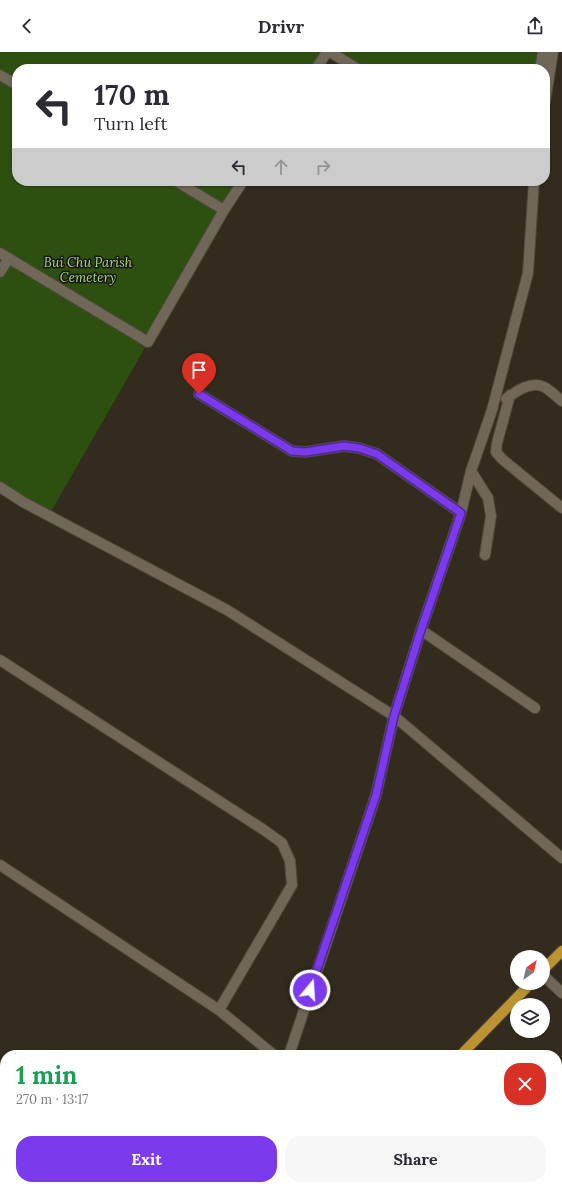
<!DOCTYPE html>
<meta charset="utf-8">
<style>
:root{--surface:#fff;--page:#f7f7f7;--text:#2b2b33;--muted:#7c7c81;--accent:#7c3aed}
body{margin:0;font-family:Lora,serif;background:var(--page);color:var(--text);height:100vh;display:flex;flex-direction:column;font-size:15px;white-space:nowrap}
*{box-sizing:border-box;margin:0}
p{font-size:13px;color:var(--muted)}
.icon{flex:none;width:22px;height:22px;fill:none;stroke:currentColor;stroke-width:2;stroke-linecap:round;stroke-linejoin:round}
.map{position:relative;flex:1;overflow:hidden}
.drawer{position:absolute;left:0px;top:998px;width:562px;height:140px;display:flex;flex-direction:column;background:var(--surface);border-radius:16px 16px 0 0;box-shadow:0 1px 3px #0004}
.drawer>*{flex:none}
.guide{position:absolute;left:12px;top:12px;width:538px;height:122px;border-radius:16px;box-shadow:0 1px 3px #0004;background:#fff;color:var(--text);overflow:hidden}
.needle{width:26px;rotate:34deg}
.tools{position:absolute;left:510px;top:898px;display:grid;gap:8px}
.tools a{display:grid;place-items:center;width:40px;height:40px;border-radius:50%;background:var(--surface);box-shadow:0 1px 3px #0004;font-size:20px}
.pin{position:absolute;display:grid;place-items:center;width:34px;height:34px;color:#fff;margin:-41px -17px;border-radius:50% 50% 50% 0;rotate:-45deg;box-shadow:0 0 4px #0007}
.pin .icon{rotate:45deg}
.me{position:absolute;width:44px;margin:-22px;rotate:18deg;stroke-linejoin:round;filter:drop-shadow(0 0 3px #0008)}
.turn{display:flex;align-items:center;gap:14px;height:84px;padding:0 16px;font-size:18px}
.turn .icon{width:52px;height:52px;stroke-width:2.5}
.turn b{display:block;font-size:28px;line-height:34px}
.lanes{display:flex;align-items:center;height:38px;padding:0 16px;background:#0003;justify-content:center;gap:20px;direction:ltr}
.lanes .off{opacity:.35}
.round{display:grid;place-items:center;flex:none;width:42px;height:42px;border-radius:16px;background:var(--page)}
.overview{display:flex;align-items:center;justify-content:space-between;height:68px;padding:0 16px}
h1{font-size:24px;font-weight:800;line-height:30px;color:#1e9e55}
.cta{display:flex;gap:8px;margin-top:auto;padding:8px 16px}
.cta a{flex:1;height:46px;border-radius:16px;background:var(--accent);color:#fff;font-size:16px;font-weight:800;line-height:46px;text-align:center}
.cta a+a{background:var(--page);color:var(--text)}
header{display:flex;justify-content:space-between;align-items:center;height:52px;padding:0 16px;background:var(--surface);font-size:18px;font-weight:800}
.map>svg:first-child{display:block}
.green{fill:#2d5011}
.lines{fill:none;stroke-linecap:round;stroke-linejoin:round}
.minor-casing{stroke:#4d473b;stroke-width:12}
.major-casing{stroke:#4d473b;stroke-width:12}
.minor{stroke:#706758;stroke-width:10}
.major{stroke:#bc9330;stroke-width:10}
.route-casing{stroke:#51269a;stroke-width:10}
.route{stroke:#7c3aed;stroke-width:7}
.labels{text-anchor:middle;stroke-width:3;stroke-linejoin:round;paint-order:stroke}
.park-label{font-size:13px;font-style:italic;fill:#a3db80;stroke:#18150f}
</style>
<header><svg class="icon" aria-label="back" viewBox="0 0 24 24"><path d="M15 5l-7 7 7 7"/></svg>Drivr<svg class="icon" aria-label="share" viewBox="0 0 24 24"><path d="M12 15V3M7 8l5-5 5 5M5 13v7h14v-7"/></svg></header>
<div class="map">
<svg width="562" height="1138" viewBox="0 0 562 1138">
<rect width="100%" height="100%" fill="#332c1e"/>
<!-- green -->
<path class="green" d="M0,0H553L545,50V17H350L330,5L321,17H17V129H244L224,158L49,463L0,433Z"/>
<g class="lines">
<!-- minor casing -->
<g class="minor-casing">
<path id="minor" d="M330,0L358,17
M316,17L327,0
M540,17L543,0
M0,23L17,33
M545,50L553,0
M176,129L224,158L243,129
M0,201L148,290L224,158
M0,220L9,206
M199,342L292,399L305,400L344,394L359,396L377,402L461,461
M510,343L497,391L496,400L502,407L562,456
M506,347C516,339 532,329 544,335C550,338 557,345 562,349
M471,419L488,446L491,464L485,503
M0,435L23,450L227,558L394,664L562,806
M421,578L535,656
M0,608L264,778L282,791L290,809L292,833L219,958
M0,813L219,958L274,1003
M543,923L562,941
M289,1003L376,743L394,664L421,578L461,461L471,419L492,358L528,221L534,129
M561,1096H562
M0,1111L5,1114
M33,1133L41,1138
M307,1133L310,1138"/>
</g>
<!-- major casing -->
<g class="major-casing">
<path id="major" d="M543,918L562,899
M461,1003L531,931
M330,1138L335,1133"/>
</g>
<!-- minor -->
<use href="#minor" class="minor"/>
<!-- major -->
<use href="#major" class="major"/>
</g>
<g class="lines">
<!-- route casing -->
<g class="route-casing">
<path id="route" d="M199,342L292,399L305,400L344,394L359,396L377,402L461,461L421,578L394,664L376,743L310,938"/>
</g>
<!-- route -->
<use href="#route" class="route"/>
</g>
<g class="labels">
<!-- park labels -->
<g class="park-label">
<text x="88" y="215">Bui Chu Parish<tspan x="88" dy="15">Cemetery</tspan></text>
</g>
</g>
</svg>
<div class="tools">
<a><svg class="needle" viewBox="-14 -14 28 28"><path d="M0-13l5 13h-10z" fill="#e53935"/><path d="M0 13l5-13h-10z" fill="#7c7c81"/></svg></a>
<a><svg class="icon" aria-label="layers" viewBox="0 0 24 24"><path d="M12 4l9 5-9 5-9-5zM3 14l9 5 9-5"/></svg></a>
</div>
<div class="pin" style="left:199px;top:342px;background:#d93025"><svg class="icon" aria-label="arrive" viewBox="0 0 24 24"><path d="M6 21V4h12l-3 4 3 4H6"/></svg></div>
<svg class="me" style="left:310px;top:938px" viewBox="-20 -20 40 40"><circle r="17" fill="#7c3aed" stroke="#fff" stroke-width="3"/><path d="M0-11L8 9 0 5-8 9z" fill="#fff"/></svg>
<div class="guide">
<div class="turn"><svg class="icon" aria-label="left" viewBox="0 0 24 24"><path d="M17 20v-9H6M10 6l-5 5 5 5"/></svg><div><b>170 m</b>Turn left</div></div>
<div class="lanes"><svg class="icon" aria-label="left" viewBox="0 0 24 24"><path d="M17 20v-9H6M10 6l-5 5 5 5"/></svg><svg class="icon off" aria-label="ahead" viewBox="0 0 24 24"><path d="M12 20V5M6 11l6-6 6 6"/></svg><svg class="icon off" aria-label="right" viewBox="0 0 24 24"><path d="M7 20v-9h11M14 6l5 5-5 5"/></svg></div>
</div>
<section class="drawer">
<div class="overview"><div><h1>1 min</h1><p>270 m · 13:17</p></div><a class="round" style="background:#d93025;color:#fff"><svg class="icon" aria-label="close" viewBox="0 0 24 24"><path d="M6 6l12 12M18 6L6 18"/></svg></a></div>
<div class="cta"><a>Exit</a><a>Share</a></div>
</section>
</div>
